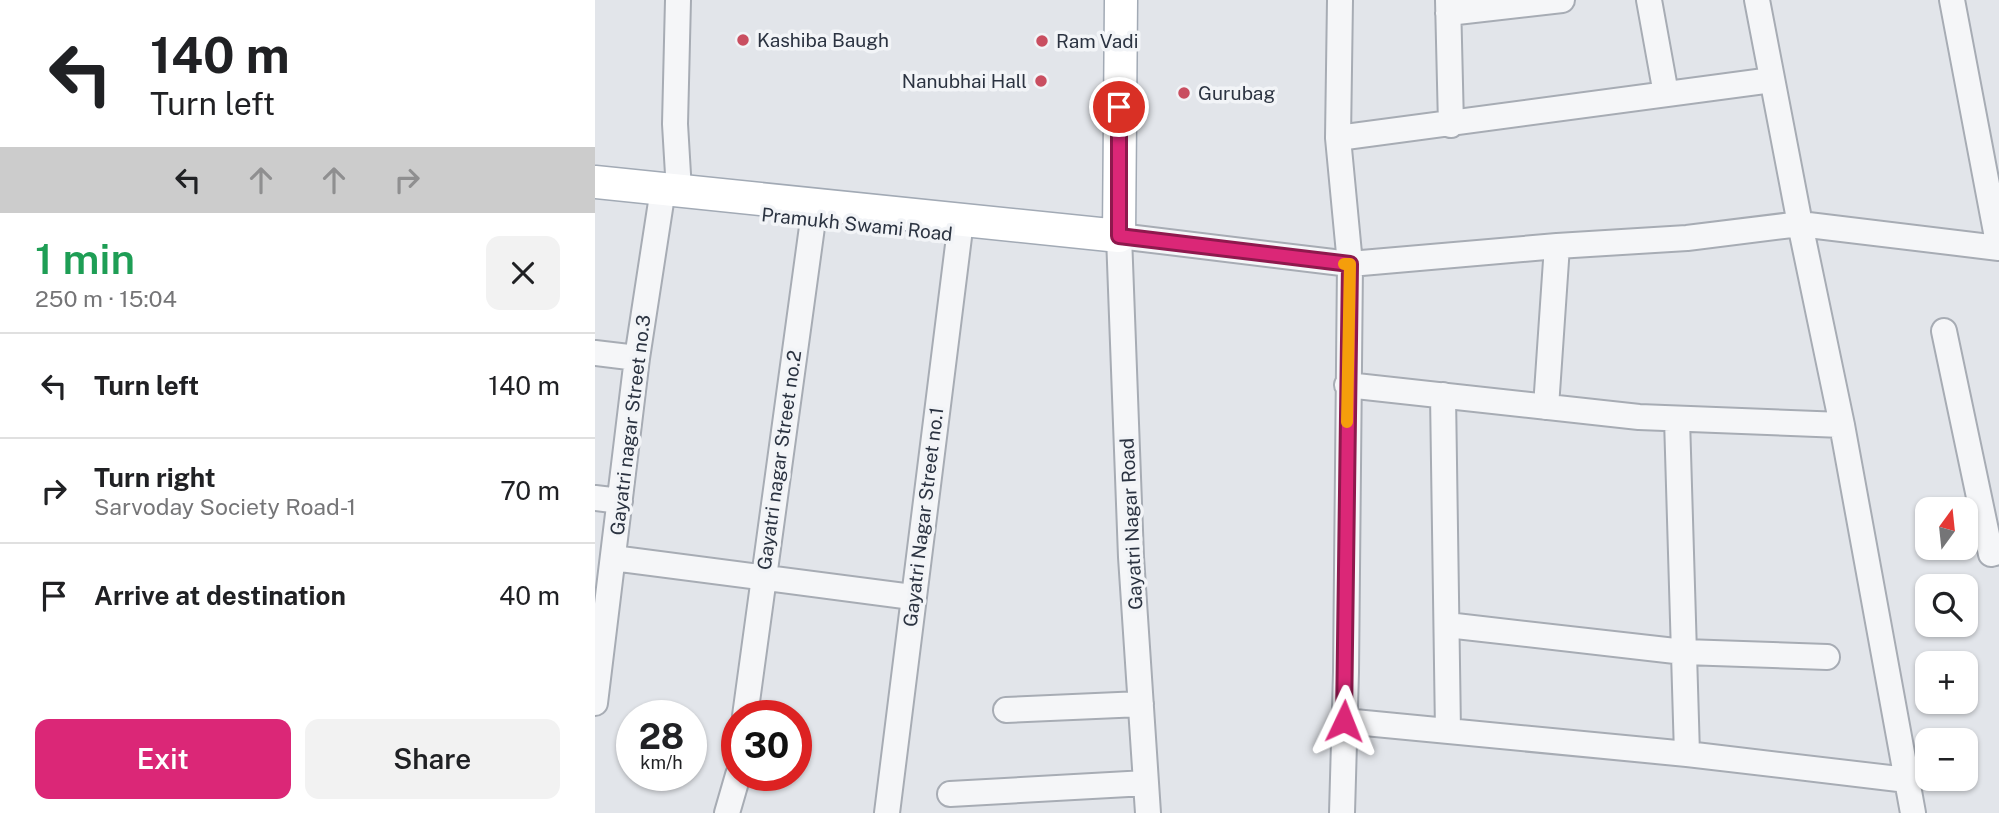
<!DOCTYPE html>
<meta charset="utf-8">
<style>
:root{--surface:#fff;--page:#f2f2f2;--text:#202124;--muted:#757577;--line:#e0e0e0;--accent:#db2777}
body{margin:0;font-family:"Public Sans",sans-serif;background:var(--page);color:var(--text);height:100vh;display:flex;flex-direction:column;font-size:26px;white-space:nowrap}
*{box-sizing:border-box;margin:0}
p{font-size:23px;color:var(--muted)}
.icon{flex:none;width:38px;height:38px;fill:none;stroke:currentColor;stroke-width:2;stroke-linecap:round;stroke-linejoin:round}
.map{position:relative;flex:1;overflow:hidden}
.side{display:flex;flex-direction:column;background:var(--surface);width:595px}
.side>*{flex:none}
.banner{background:#fff;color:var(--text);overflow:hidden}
.needle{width:46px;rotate:15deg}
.fabs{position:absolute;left:1320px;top:497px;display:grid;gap:14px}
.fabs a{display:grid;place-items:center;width:63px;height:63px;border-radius:14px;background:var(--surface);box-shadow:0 2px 5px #0004;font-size:35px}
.speed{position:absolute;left:21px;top:700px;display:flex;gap:14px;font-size:35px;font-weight:700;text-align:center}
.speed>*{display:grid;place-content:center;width:91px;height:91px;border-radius:50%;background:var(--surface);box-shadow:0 2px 5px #0004;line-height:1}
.speed small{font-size:18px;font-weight:400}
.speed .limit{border:10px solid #d22;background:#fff;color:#111}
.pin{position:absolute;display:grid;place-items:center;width:60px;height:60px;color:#fff;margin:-30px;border:4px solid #fff;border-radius:50%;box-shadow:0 2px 7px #0007}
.me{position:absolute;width:77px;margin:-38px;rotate:2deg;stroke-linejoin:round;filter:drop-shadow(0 0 5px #0008)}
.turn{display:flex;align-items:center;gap:24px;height:147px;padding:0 35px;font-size:32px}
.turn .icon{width:91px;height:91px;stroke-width:2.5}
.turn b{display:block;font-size:49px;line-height:60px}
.lanes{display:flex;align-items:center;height:66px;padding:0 35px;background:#0003;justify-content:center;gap:35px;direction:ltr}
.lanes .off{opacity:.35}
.round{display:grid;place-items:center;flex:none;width:74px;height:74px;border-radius:14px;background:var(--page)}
.overview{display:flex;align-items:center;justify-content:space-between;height:119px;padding:0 35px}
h1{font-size:42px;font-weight:600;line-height:52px;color:#1e9e55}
.action{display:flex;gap:14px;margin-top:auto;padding:14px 35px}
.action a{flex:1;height:80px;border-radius:14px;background:var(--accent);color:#fff;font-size:28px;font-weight:600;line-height:80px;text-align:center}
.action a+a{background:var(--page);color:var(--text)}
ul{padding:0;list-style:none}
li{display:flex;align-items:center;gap:21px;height:105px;padding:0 35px;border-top:2px solid var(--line)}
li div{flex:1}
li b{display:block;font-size:26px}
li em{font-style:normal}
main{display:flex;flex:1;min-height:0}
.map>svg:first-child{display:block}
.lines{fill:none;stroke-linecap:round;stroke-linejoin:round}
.minor-casing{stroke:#a7acb4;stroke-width:28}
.major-casing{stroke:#a2aab5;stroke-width:35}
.minor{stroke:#f5f6f8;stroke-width:24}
.major{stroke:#fff;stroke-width:32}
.route-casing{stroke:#8e194d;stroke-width:18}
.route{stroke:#db2777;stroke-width:12}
.slow{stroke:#f59e0b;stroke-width:12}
.poi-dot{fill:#c94e60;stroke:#f2f4f7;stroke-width:2.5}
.labels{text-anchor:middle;stroke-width:7;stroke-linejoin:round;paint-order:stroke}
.poi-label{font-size:19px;fill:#2b3341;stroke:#f2f4f7;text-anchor:start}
.street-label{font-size:19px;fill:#2b3341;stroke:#f2f4f7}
</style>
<main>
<section class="side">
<div class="banner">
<div class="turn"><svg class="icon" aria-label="left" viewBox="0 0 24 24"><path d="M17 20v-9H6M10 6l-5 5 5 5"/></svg><div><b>140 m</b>Turn left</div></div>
<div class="lanes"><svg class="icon" aria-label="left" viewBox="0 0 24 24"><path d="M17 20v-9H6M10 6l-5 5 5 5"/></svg><svg class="icon off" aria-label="ahead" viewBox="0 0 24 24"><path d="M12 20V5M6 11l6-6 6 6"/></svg><svg class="icon off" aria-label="ahead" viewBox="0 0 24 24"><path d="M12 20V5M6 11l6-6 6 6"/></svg><svg class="icon off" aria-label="right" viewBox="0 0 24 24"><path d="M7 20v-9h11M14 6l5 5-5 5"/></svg></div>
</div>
<div class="overview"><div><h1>1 min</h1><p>250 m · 15:04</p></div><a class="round"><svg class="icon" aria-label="close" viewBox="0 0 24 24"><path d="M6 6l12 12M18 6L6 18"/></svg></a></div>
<ul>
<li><svg class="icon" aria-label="left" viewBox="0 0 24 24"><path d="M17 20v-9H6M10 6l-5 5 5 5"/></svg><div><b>Turn left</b></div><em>140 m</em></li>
<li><svg class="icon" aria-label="right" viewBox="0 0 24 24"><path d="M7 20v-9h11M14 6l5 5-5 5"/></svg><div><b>Turn right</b><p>Sarvoday Society Road-1</p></div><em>70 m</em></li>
<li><svg class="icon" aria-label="arrive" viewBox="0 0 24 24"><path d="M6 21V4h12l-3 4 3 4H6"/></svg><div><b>Arrive at destination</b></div><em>40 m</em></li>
</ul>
<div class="action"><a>Exit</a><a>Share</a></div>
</section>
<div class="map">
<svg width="1404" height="813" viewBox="0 0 1404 813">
<rect width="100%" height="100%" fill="#e2e5ea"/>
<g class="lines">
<!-- minor casing -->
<g class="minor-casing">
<path id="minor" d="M83,0L80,124L84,191
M745,0L743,138L755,264L751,672L747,813
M853,0L856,125
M1054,0L1071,94
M1162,0L1205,224L1247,425L1318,813
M1357,0L1404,248
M853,13L967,0
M743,138L1177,80
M1349,331L1396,554L1404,552
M0,353L42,358
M752,385L1044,417L1247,425
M848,395L853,731
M951,407L962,246
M1082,419L1092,754
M0,498L25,501
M18,558L317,597
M852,625L1089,652L1232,657
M0,703L42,358L68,189
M411,710L546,704
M150,716L220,205
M749,721L1092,754L1312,780
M355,794L551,783
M132,813L143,775
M292,813L366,221
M553,813L536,557L524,236L755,264L962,246L1092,238L1205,224L1404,248"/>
</g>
<!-- major casing -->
<g class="major-casing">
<path id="major" d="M0,182L524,236L526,0"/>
</g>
<!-- minor -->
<use href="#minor" class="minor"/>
<!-- major -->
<use href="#major" class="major"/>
</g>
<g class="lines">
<!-- route casing -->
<g class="route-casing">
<path id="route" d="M524,107V236L755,264L749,721"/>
</g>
<!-- route -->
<use href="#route" class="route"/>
<!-- slow -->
<path class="slow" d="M749,264H755L752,422"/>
</g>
<!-- markers -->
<g class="poi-dot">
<circle cx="148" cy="40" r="7"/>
<circle cx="447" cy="41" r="7"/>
<circle cx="446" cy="81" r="7"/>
<circle cx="589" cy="93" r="7"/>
</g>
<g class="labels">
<!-- poi labels -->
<g class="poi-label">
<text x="162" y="47">Kashiba Baugh</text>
<text x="461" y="48">Ram Vadi</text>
<text x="432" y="88" text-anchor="end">Nanubhai Hall</text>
<text x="603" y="100">Gurubag</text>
</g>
<!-- street labels -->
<g class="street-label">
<text transform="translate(262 224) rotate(6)" y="7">Pramukh Swami Road</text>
<text transform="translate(35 425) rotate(-83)" y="7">Gayatri nagar Street no.3</text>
<text transform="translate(184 460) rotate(-82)" y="7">Gayatri nagar Street no.2</text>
<text transform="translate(328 517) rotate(-83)" y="7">Gayatri Nagar Street no.1</text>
<text transform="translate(536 524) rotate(-93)" y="7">Gayatri Nagar Road</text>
</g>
</g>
</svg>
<div class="fabs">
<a><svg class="needle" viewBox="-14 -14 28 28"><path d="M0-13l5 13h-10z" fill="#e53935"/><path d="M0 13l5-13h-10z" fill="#757577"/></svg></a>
<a><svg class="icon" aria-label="search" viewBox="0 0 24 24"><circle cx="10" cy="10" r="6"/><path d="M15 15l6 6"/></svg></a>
<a>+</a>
<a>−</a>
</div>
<div class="speed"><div>28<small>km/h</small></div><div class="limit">30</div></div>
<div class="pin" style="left:524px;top:107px;background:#d93025"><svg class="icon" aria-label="arrive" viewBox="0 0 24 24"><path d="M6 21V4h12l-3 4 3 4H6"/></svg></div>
<svg class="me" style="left:749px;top:721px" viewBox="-20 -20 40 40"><path d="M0-17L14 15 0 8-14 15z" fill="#db2777" stroke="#fff" stroke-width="4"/></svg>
</div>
</main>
